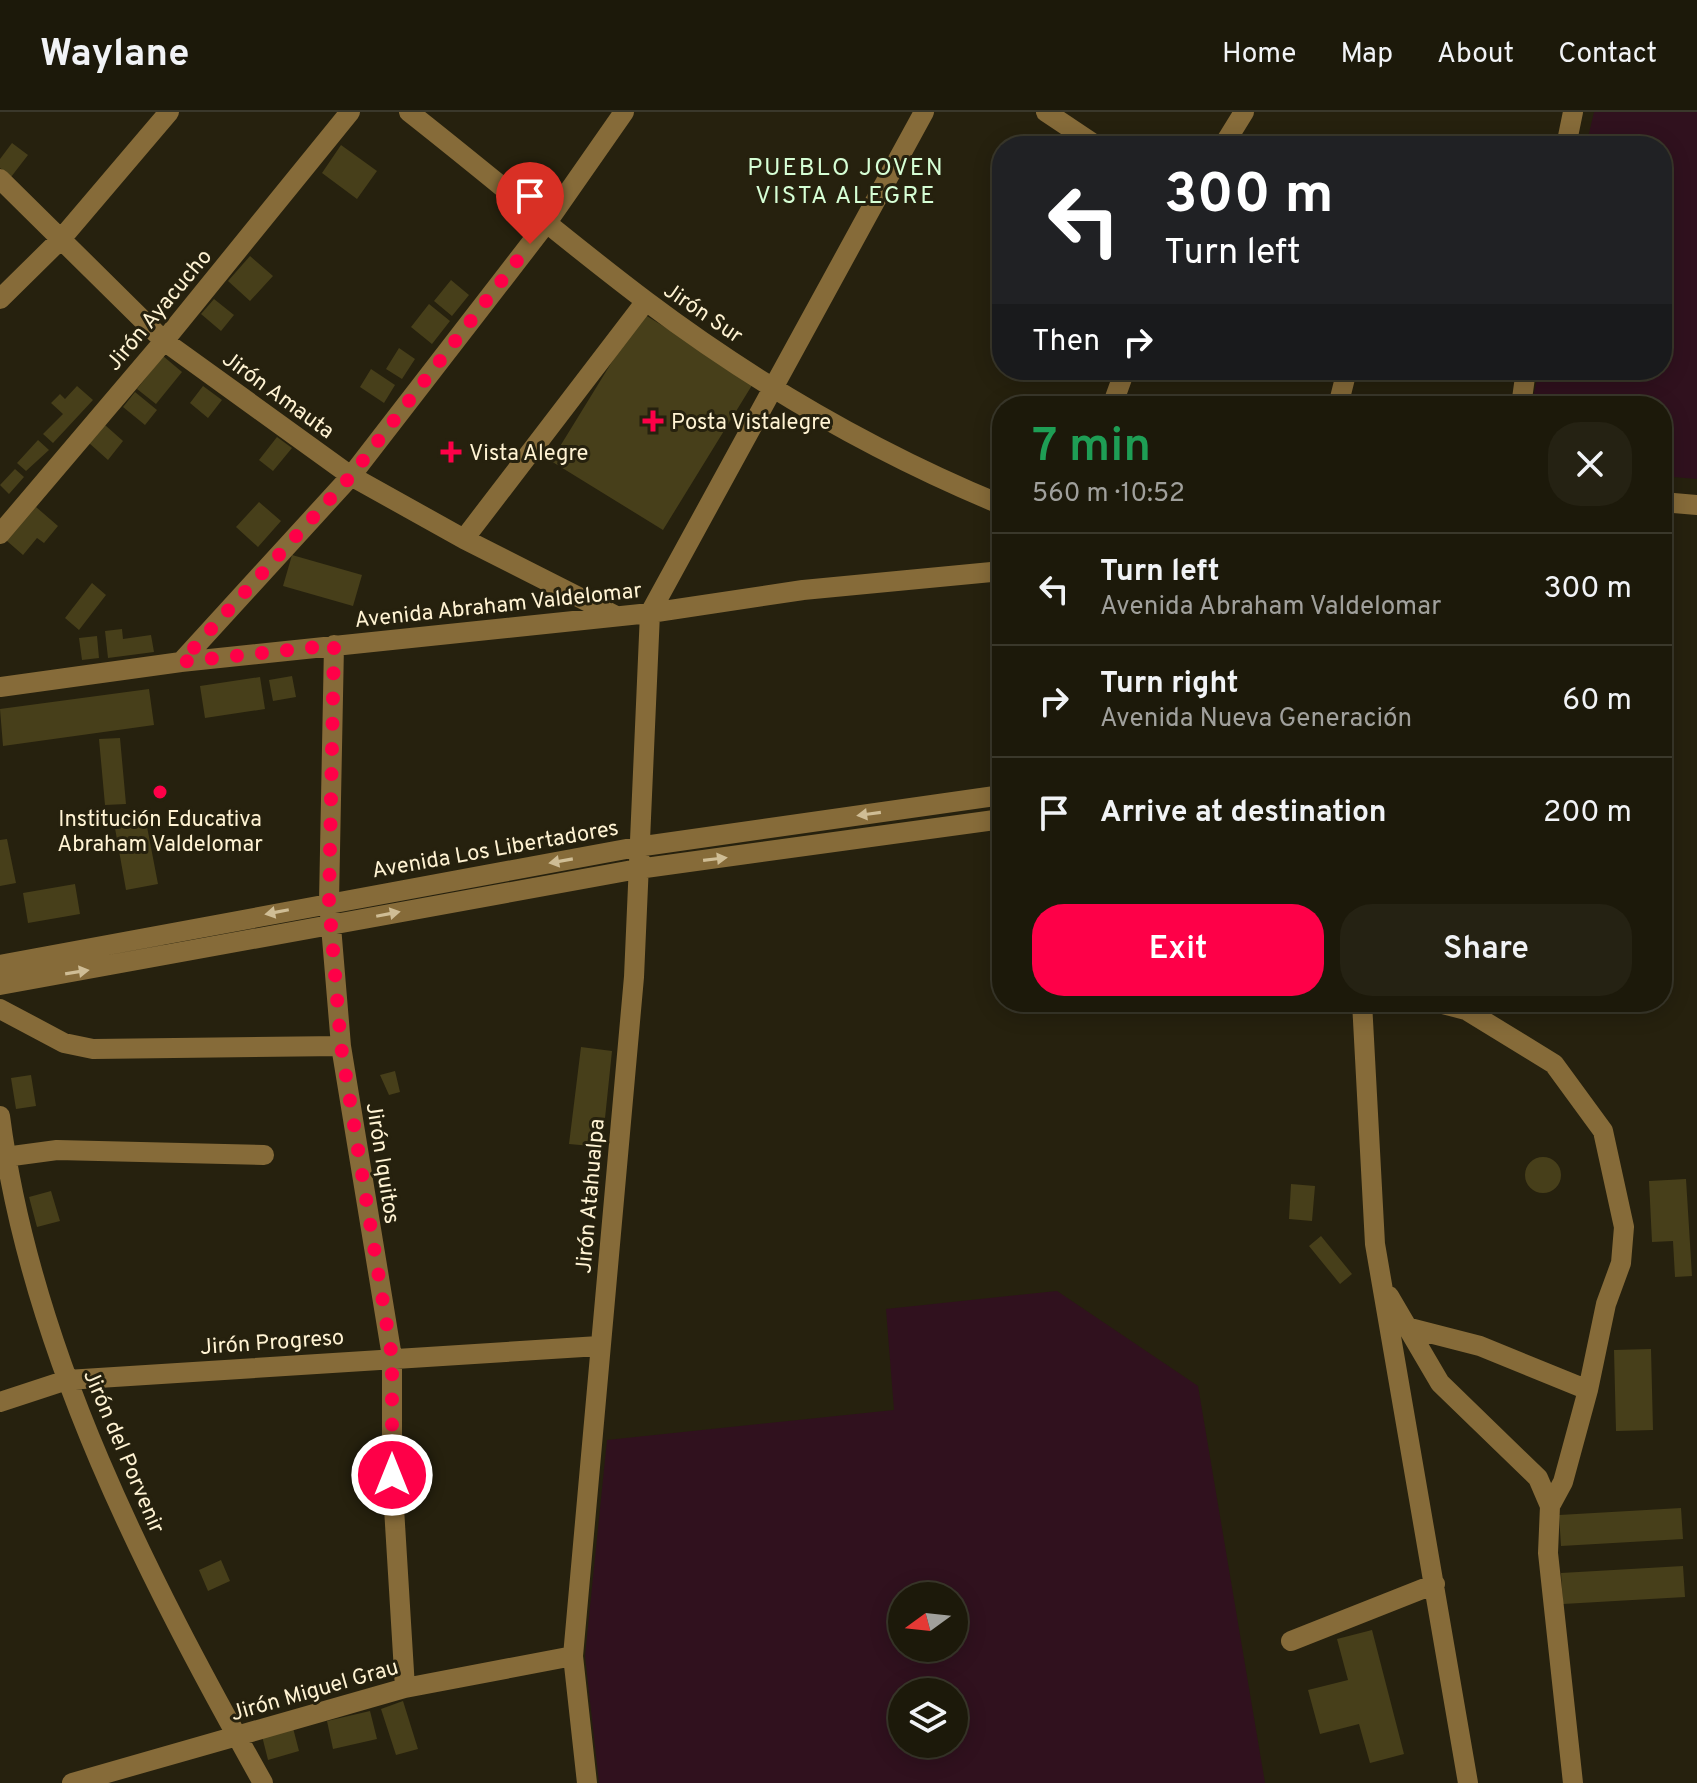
<!DOCTYPE html>
<meta charset="utf-8">
<style>
:root{--surface:#1c190a;--page:#252213;--text:#f1f3f6;--muted:#a0a09c;--line:#3a382b;--accent:#fe0048}
body{margin:0;font-family:Overpass,sans-serif;background:var(--page);color:var(--text);height:100vh;display:flex;flex-direction:column;font-size:30px;white-space:nowrap}
*{box-sizing:border-box;margin:0}
p{font-size:26px;color:var(--muted)}
.icon{flex:none;width:44px;height:44px;fill:none;stroke:currentColor;stroke-width:2;stroke-linecap:round;stroke-linejoin:round}
.map{position:relative;flex:1;overflow:hidden}
.drawer{position:absolute;left:992px;top:284px;width:680px;height:616px;display:flex;flex-direction:column;background:var(--surface);border-radius:32px;box-shadow:0 4px 20px #0003,0 0 0 2px var(--line)}
.drawer>*{flex:none}
.hud{position:absolute;left:992px;top:24px;width:680px;height:244px;border-radius:32px;box-shadow:0 4px 20px #0003,0 0 0 2px var(--line);background:#202124;color:#fff;overflow:hidden}
.needle{width:52px;rotate:255deg}
.fabs{position:absolute;left:888px;top:1470px;display:grid;gap:16px}
.fabs a{display:grid;place-items:center;width:80px;height:80px;border-radius:50%;background:var(--surface);box-shadow:0 4px 20px #0003,0 0 0 2px var(--line);font-size:40px}
.pin{position:absolute;display:grid;place-items:center;width:68px;height:68px;color:#fff;margin:-82px -34px;border-radius:50% 50% 50% 0;rotate:-45deg;box-shadow:0 0 8px #0007}
.pin .icon{rotate:45deg}
.me{position:absolute;width:88px;margin:-44px;rotate:0deg;stroke-linejoin:round;filter:drop-shadow(0 0 6px #0008)}
.turn{display:flex;align-items:center;gap:28px;height:168px;padding:0 40px;font-size:36px}
.turn .icon{width:104px;height:104px;stroke-width:2.5}
.turn b{display:block;font-size:56px;line-height:68px}
.then{display:flex;align-items:center;height:76px;padding:0 40px;background:#0003;gap:16px;font-size:30px}
.round{display:grid;place-items:center;flex:none;width:84px;height:84px;border-radius:32px;background:var(--page)}
.summary{display:flex;align-items:center;justify-content:space-between;height:136px;padding:0 40px}
h1{font-size:48px;font-weight:600;line-height:60px;color:#1e9e55}
.primary-button{display:flex;gap:16px;margin-top:auto;padding:16px 40px}
.primary-button a{flex:1;height:92px;border-radius:32px;background:var(--accent);color:#fff;font-size:32px;font-weight:600;line-height:92px;text-align:center}
.primary-button a+a{background:var(--page);color:var(--text)}
ul{padding:0;list-style:none}
li{display:flex;align-items:center;gap:24px;height:112px;padding:0 40px;border-top:2px solid var(--line)}
li div{flex:1}
li b{display:block;font-size:30px}
li em{font-style:normal}
header{display:flex;align-items:center;gap:48px;box-sizing:border-box;height:112px;padding:0 40px;background:var(--surface);border-bottom:2px solid var(--line)}
header strong{font-size:38px}
nav{display:flex;gap:44px;margin-inline-start:auto;font-size:28px}
.map>svg:first-child{display:block}
.green{fill:#30111e;fill-rule:evenodd}
.building{fill:#473f1a}
.lines{fill:none;stroke-linecap:round;stroke-linejoin:round}
.minor{stroke:#866b39;stroke-width:20}
.oneway{fill:#cfbd95}
.route{stroke:#fe0048;stroke-width:14;stroke-dasharray:0 25.2}
.poi-dot{fill:#fe0048;stroke:#26210e;stroke-width:3}
.labels{text-anchor:middle;stroke-width:6;stroke-linejoin:round;paint-order:stroke}
.street-label{font-size:22px;fill:#fff3d3;stroke:#26210e}
.poi-label{font-size:22px;fill:#fff3d3;stroke:#26210e;text-anchor:start}
.neighbourhood-label{font-size:24px;letter-spacing:2px;fill:#d6ffd5;stroke:#26210e}
</style>
<header>
<strong>Waylane</strong>
<nav><a>Home</a><a>Map</a><a>About</a><a>Contact</a></nav>
</header>
<div class="map">
<svg width="1697" height="1671" viewBox="0 0 1697 1671">
<rect width="100%" height="100%" fill="#26210e"/>
<!-- green -->
<path class="green" d="M1594,0H1697V367L1662,364V294H1531L1539,258H1662V34H1586Z
M1057,1179L1198,1274L1265,1671H599L585,1544L607,1328L894,1298L886,1197ZM902,1484H954V1536H902ZM902,1580H954V1632H902Z"/>
<!-- building -->
<path class="building" d="M12,31L28,43L11,65L0,56V47Z
M341,33L377,59L357,87L322,61Z
M250,144L273,164L250,189L228,169Z
M451,168L469,183L452,204L434,189Z
M214,187L234,203L221,219L201,202Z
M429,192L450,209L432,232L411,215Z
M642,201L754,270L663,418L551,349Z
M399,236L415,247L402,267L386,257Z
M163,244L182,260L156,292L137,277Z
M371,257L395,273L384,291L360,275Z
M77,274L93,288L53,331L43,322L63,302L51,291L60,282L65,287Z
M203,274L222,288L208,306L190,291Z
M135,280L157,298L145,313L123,295Z
M105,313L123,329L108,348L89,331Z
M277,325L292,336L273,359L259,348Z
M38,328L49,338L26,359L17,351Z
M15,357L24,365L9,382L0,373Z
M259,390L281,409L258,435L236,415Z
M36,395L58,414L44,431L37,426L23,443L7,429Z
M292,443L362,463L353,494L283,474Z
M92,471L106,483L79,518L65,506Z
M122,517L123,527L151,523L154,540L108,546L105,519Z
M97,524L99,546L82,548L79,526Z
M292,564L296,585L273,589L269,568Z
M260,565L265,597L205,606L200,574Z
M149,577L154,613L3,634L0,597Z
M120,626L126,692L105,693L99,627Z
M144,699L158,772L126,778L113,705Z
M7,727L16,771L0,774V728Z
M75,772L80,802L28,811L23,781Z
M1529,890H1564V897L1530,898Z
M581,935L612,939L602,1035L569,1032Z
M395,959L400,980L389,983L380,963Z
M31,963L36,994L16,997L11,966Z
M1525 1063a18 18 0 1 1 36 0a18 18 0 1 1-36 0Z
M1686,1067L1692,1164L1675,1165L1673,1129L1652,1130L1649,1069Z
M1291,1072L1315,1074L1312,1109L1289,1107Z
M51,1079L60,1109L37,1115L29,1085Z
M1321,1124L1352,1162L1340,1172L1309,1134Z
M1651,1237L1653,1318L1616,1319L1614,1238Z
M1681,1396L1683,1427L1561,1434L1559,1403Z
M221,1448L230,1469L208,1479L199,1458Z
M1683,1454L1685,1485L1563,1492L1561,1461Z
M1372,1518L1404,1642L1370,1651L1359,1612L1320,1622L1308,1578L1348,1568L1337,1527Z
M403,1589L418,1637L396,1643L381,1597Z
M370,1599L377,1627L333,1637L327,1609Z
M293,1616L299,1639L268,1648L262,1624Z"/>
<g class="lines">
<!-- minor -->
<path class="minor" d="M409,0C488,62 565,128 646,189C755,271 876,341 1002,393
M1046,0L1097,34
M1223,34L1244,0
M1566,34L1573,0
M0,67L164,229L351,364L464,427L614,503
M0,187L61,127L169,0
M1112,294L1125,258
M1338,294L1347,258
M1521,294L1526,258
M1662,390L1697,393
M0,422L164,229L350,0
M464,427L646,189
M334,533L329,790L341,934L392,1245V1363L405,1576
M181,550L351,364L548,109L624,0
M0,575L181,550L650,501L803,478L1002,459
M0,853L637,735L1002,683
M0,873L638,757L1002,707
M1362,890L1375,1132L1468,1671
M1435,890L1466,898L1554,952L1603,1019L1624,1115L1621,1151L1606,1192L1588,1278L1563,1370L1550,1394L1548,1441L1573,1671
M0,897L64,931L93,937L341,934
M0,1004C31,1241 147,1464 263,1671
M5,1045L57,1038L264,1043
M1389,1184L1440,1271L1538,1366L1550,1394
M1406,1215L1480,1234L1588,1278
M0,1290L67,1268L599,1234
M1291,1529L1435,1472
M72,1671L405,1576L573,1544
M587,1671L573,1544L634,865L650,501L924,0"/>
</g>
<!-- one-way arrows -->
<defs><path id="oneway-solid" d="M-6-.8H1V-3.2L6.5 0L1 3.2V.8H-6Z" transform="scale(2)"/></defs>
<g class="oneway">
<use href="#oneway-solid" transform="translate(869 702) rotate(172)"/>
<use href="#oneway-solid" transform="translate(715 747) rotate(-7)"/>
<use href="#oneway-solid" transform="translate(561 749) rotate(170)"/>
<use href="#oneway-solid" transform="translate(277 800) rotate(169)"/>
<use href="#oneway-solid" transform="translate(388 802) rotate(-11)"/>
<use href="#oneway-solid" transform="translate(77 860) rotate(-9)"/>
</g>
<g class="lines">
<!-- route -->
<path class="route" d="M392,1363V1245L341,934L329,790L334,533L181,550L351,364L530,132"/>
</g>
<!-- markers -->
<g class="poi-dot">
<path d="M649 297h8v8h8v8h-8v8h-8v-8h-8v-8h8z"/>
<path d="M447 328h8v8h8v8h-8v8h-8v-8h-8v-8h8z"/>
<circle cx="160" cy="680" r="8"/>
</g>
<g class="labels">
<!-- street labels -->
<g class="street-label">
<text transform="translate(158 197) rotate(-50)" y="8">Jirón Ayacucho</text>
<text transform="translate(704 200) rotate(34)" y="8">Jirón Sur</text>
<text transform="translate(279 282) rotate(36)" y="8">Jirón Amauta</text>
<text transform="translate(498 492) rotate(-6)" y="8">Avenida Abraham Valdelomar</text>
<text transform="translate(495 736) rotate(-10)" y="8">Avenida Los Libertadores</text>
<text transform="translate(384 1051) rotate(81)" y="8">Jirón Iquitos</text>
<text transform="translate(589 1084) rotate(-85)" y="8">Jirón Atahualpa</text>
<text transform="translate(272 1229) rotate(-4)" y="8">Jirón Progreso</text>
<text transform="translate(125 1339) rotate(67)" y="8">Jirón del Porvenir</text>
<text transform="translate(314 1577) rotate(-16)" y="8">Jirón Miguel Grau</text>
</g>
<!-- poi labels -->
<g class="poi-label">
<text x="671" y="317">Posta Vistalegre</text>
<text x="469" y="348">Vista Alegre</text>
<text x="160" y="714" text-anchor="middle">Institución Educativa<tspan x="160" dy="25">Abraham Valdelomar</tspan></text>
</g>
<!-- neighbourhood labels -->
<g class="neighbourhood-label">
<text x="846" y="63">PUEBLO JOVEN<tspan x="846" dy="28">VISTA ALEGRE</tspan></text>
</g>
</g>
</svg>
<div class="fabs">
<a><svg class="needle" viewBox="-14 -14 28 28"><path d="M0-13l5 13h-10z" fill="#e53935"/><path d="M0 13l5-13h-10z" fill="#a0a09c"/></svg></a>
<a><svg class="icon" aria-label="layers" viewBox="0 0 24 24"><path d="M12 4l9 5-9 5-9-5zM3 14l9 5 9-5"/></svg></a>
</div>
<div class="pin" style="left:530px;top:132px;background:#d93025"><svg class="icon" aria-label="arrive" viewBox="0 0 24 24"><path d="M6 21V4h12l-3 4 3 4H6"/></svg></div>
<svg class="me" style="left:392px;top:1363px" viewBox="-20 -20 40 40"><circle r="17" fill="#fe0048" stroke="#fff" stroke-width="3"/><path d="M0-11L8 9 0 5-8 9z" fill="#fff"/></svg>
<div class="hud">
<div class="turn"><svg class="icon" aria-label="left" viewBox="0 0 24 24"><path d="M17 20v-9H6M10 6l-5 5 5 5"/></svg><div><b>300 m</b>Turn left</div></div>
<div class="then">Then<svg class="icon" aria-label="right" viewBox="0 0 24 24"><path d="M7 20v-9h11M14 6l5 5-5 5"/></svg></div>
</div>
<section class="drawer">
<div class="summary"><div><h1>7 min</h1><p>560 m · 10:52</p></div><a class="round"><svg class="icon" aria-label="close" viewBox="0 0 24 24"><path d="M6 6l12 12M18 6L6 18"/></svg></a></div>
<ul>
<li><svg class="icon" aria-label="left" viewBox="0 0 24 24"><path d="M17 20v-9H6M10 6l-5 5 5 5"/></svg><div><b>Turn left</b><p>Avenida Abraham Valdelomar</p></div><em>300 m</em></li>
<li><svg class="icon" aria-label="right" viewBox="0 0 24 24"><path d="M7 20v-9h11M14 6l5 5-5 5"/></svg><div><b>Turn right</b><p>Avenida Nueva Generación</p></div><em>60 m</em></li>
<li><svg class="icon" aria-label="arrive" viewBox="0 0 24 24"><path d="M6 21V4h12l-3 4 3 4H6"/></svg><div><b>Arrive at destination</b></div><em>200 m</em></li>
</ul>
<div class="primary-button"><a>Exit</a><a>Share</a></div>
</section>
</div>
